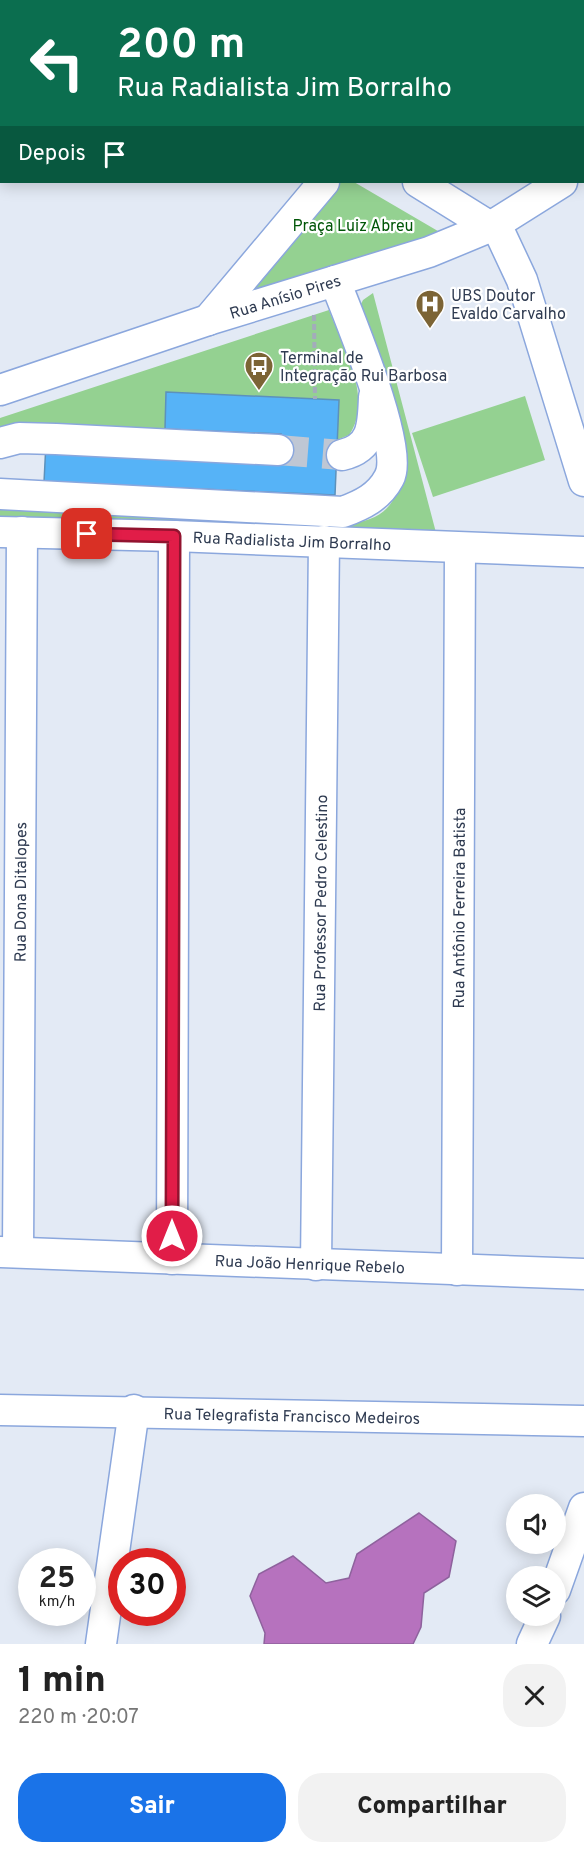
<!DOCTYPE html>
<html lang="pt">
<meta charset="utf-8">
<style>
:root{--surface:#fff;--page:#f2f2f2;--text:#222;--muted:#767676;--accent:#1a73e8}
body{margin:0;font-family:Overpass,sans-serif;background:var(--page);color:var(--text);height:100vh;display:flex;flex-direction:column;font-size:22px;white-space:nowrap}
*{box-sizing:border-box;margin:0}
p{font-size:20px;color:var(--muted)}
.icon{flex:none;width:33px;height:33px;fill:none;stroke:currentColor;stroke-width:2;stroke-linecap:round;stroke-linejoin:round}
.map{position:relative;height:1644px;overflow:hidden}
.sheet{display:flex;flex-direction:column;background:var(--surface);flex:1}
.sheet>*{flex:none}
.top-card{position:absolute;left:0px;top:0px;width:585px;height:183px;box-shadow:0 3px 15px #0003;background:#0b6e4f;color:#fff;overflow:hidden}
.controls{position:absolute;left:506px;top:1494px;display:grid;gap:12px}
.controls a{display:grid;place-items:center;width:60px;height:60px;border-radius:50%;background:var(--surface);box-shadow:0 3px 15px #0003;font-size:30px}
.speed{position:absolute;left:18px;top:1548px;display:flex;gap:12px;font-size:30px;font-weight:700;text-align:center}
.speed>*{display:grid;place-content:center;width:78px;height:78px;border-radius:50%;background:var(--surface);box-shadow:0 3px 15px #0003;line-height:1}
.speed small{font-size:15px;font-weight:400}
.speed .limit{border:9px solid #d22;background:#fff;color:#111}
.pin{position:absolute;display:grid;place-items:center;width:51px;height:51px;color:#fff;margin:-26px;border-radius:12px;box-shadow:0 3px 9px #0006}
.me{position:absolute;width:66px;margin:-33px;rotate:0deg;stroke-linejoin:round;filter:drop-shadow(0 0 4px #0008)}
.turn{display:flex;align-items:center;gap:21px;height:126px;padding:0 18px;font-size:27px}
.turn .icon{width:78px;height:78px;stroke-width:2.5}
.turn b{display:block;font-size:42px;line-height:51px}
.then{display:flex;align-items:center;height:57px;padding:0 18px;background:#0003;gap:12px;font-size:22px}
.round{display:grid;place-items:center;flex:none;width:63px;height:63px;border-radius:24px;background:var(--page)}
.headline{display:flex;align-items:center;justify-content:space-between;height:102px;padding:0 18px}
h1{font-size:36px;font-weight:800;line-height:45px}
.primary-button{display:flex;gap:12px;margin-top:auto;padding:12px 18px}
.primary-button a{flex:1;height:69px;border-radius:24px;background:var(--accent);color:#fff;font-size:24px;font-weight:800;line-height:69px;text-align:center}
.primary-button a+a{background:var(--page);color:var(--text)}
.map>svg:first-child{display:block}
.green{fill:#94d191}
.water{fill:#b672be;stroke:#8e629d;stroke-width:1.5}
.building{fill:#56b3f7;stroke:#5c91bb;stroke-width:1.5}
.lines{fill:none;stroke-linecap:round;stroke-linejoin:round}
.minor-tunnel{stroke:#bfc7d4;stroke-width:30;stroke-dasharray:30 15;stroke-linecap:butt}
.minor-casing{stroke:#8ba7dd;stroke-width:33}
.path{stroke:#a3acbb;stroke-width:4;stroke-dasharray:6 3;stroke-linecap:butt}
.minor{stroke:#fff;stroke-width:30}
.route-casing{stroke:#92132f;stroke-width:15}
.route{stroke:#e11d48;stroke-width:10}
.labels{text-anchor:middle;stroke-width:4.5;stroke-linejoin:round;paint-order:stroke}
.park-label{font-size:16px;fill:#005607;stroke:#fff}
.poi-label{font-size:16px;fill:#2f3b51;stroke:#fff;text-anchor:start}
.street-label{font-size:16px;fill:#2f3b51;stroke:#fff}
</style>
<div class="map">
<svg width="584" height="1644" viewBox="0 0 584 1644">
<rect width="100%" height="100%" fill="#e3eaf5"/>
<!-- green -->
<path class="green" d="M340,182H354L443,234L249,293Z
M373,293L439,544L0,531V505L347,525C372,520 389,515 398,489L357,312L363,300Z
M329,310C343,346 374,399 349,435L337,440L339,400L167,392L165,429L49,424L0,430V418Z
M525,396L545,460L433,497L412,433Z"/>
<!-- water -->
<path class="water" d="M419,1513L456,1541L449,1577L424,1593L421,1627L413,1644H264L265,1633L250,1596L259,1574L293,1556L326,1583L349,1578L357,1554Z"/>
<!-- building -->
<path class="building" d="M511,0H579L581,2H510Z
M166,392L339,400L335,495L44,482L46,443L280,453L281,434L165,429Z"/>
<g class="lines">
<!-- minor-tunnel -->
<path class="minor-tunnel" d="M278,450L342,455"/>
<!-- minor casing -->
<g class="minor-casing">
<g id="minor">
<path d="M127,0L130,2"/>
<path d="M0,2L2,0"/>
<path d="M194,2L195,0"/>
<path d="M479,2L480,0"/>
<path d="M418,182L500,233L522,280L584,481"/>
<path d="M208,320L324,182"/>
<path id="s1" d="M0,390L208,320L429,252L492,226L562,182"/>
<path d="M0,443L19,438L56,439L278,450"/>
<path d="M342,455C373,448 373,425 374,397"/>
<path d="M0,494L343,512C362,505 379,497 389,478C405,449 348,315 335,281"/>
<path id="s2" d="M0,532L174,536L584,552"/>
<path id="s3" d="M0,1252L584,1274"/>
<path id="s4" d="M18,1252L22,532"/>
<path d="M172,1259L174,536"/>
<path id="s5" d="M316,1265L324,541"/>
<path id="s6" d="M457,1270L460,548"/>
<path id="s7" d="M0,1410L584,1421"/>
<path d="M555,1590L584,1508"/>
<path d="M101,1644L134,1410"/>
<path d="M532,1644L545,1616"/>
</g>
</g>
<!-- path -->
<path class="path" d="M314,315L315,399"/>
<!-- minor -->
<use href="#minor" class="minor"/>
</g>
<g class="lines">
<!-- route casing -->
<g class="route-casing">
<path id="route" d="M87,534L174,536L172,1236"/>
</g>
<!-- route -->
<use href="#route" class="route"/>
</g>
<!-- icons -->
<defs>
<g id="hospital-pin" transform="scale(1.5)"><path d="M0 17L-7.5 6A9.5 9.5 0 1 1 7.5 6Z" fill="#7c6435" stroke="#fff"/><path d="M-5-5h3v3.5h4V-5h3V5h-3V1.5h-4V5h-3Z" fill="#fff"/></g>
<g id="bus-pin" transform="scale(1.5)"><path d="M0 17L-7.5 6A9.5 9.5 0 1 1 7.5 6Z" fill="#7c6435" stroke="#fff"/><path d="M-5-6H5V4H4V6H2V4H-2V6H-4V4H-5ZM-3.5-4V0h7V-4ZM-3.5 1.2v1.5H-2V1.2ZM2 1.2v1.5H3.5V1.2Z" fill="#fff"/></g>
</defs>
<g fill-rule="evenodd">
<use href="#hospital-pin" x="430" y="304"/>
<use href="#bus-pin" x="259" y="366"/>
</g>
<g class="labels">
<!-- park labels -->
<g class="park-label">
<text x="353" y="231">Praça Luiz Abreu</text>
</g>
<!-- poi labels -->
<g class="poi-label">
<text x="451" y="301">UBS Doutor<tspan x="451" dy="18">Evaldo Carvalho</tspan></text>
<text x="280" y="363">Terminal de<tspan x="280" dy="18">Integração Rui Barbosa</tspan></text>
</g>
<!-- street labels -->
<g class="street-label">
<text dy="6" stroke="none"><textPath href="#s1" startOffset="300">Rua Anísio Pires</textPath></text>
<text dy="6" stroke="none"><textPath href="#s2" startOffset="292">Rua Radialista Jim Borralho</textPath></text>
<text dy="6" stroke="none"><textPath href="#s4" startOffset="360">Rua Dona Ditalopes</textPath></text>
<text dy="6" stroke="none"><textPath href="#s5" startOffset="362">Rua Professor Pedro Celestino</textPath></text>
<text dy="6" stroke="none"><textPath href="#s6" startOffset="362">Rua Antônio Ferreira Batista</textPath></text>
<text dy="6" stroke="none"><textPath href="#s3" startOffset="310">Rua João Henrique Rebelo</textPath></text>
<text dy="6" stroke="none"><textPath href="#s7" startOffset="292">Rua Telegrafista Francisco Medeiros</textPath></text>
</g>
</g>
</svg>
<div class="controls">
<a><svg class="icon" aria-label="sound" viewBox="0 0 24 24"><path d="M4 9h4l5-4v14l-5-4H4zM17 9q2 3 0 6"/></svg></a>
<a><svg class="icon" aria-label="layers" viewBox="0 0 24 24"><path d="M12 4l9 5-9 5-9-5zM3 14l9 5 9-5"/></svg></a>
</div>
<div class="speed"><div>25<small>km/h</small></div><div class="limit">30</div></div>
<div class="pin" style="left:87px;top:534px;background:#d93025"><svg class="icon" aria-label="arrive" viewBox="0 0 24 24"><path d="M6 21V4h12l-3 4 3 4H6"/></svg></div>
<svg class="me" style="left:172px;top:1236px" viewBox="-20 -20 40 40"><circle r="17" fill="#e11d48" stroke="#fff" stroke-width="3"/><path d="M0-11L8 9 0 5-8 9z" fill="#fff"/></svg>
<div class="top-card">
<div class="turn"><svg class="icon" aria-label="left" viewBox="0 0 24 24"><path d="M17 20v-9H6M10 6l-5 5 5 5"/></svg><div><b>200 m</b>Rua Radialista Jim Borralho</div></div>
<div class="then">Depois<svg class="icon" aria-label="arrive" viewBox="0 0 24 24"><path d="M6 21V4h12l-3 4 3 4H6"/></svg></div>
</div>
</div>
<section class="sheet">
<div class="headline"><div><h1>1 min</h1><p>220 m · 20:07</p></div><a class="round"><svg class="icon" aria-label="close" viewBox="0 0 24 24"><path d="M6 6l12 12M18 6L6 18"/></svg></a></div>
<div class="primary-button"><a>Sair</a><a>Compartilhar</a></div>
</section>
